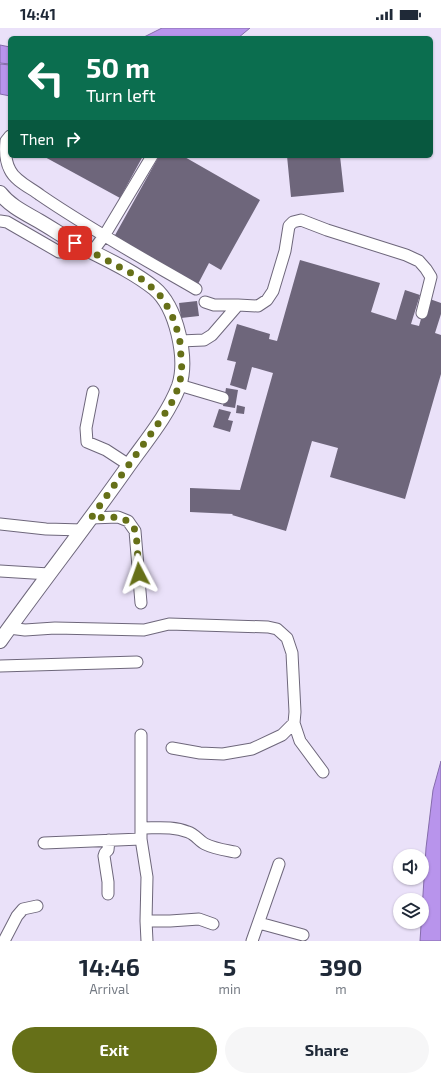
<!DOCTYPE html>
<style>
:root{--surface:#fff;--page:#f6f6f7;--text:#1f2937;--muted:#747a83;--accent:#667018}
body{margin:0;font-family:"Exo 2",sans-serif;background:var(--page);color:var(--text);height:100vh;display:flex;flex-direction:column;font-size:15px;white-space:nowrap}
*{box-sizing:border-box;margin:0}
p{font-size:13px;color:var(--muted)}
.icon{flex:none;width:22px;height:22px;fill:none;stroke:currentColor;stroke-width:2;stroke-linecap:round;stroke-linejoin:round}
.map{position:relative;height:913px;overflow:hidden}
.panel{display:flex;flex-direction:column;background:var(--surface);flex:1}
.panel>*{flex:none}
.banner{position:absolute;left:8px;top:8px;width:425px;height:122px;border-radius:6px;box-shadow:0 1px 3px #0004;background:#0b6e4f;color:#fff;overflow:hidden}
.controls{position:absolute;left:393px;top:821px;display:grid;gap:8px}
.controls a{display:grid;place-items:center;width:36px;height:36px;border-radius:50%;background:var(--surface);box-shadow:0 1px 3px #0004;font-size:20px}
.pin{position:absolute;display:grid;place-items:center;width:34px;height:34px;color:#fff;margin:-17px;border-radius:8px;box-shadow:0 2px 6px #0006}
.me{position:absolute;width:44px;margin:-22px;rotate:356deg;stroke-linejoin:round;filter:drop-shadow(0 0 3px #0008)}
.turn{display:flex;align-items:center;gap:14px;height:84px;padding:0 12px;font-size:18px}
.turn .icon{width:52px;height:52px;stroke-width:2.5}
.turn b{display:block;font-size:28px;line-height:34px}
.then{display:flex;align-items:center;height:38px;padding:0 12px;background:#0003;gap:8px;font-size:15px}
.eta{display:flex;justify-content:space-evenly;align-items:center;height:68px;text-align:center}
.eta b{font-size:24px;font-weight:700;line-height:28px}
.action{display:flex;gap:8px;margin-top:auto;padding:8px 12px}
.action a{flex:1;height:46px;border-radius:24px;background:var(--accent);color:#fff;font-size:16px;font-weight:700;line-height:46px;text-align:center}
.action a+a{background:var(--page);color:var(--text)}
.status{display:flex;justify-content:space-between;align-items:center;height:28px;padding:0 20px;background:var(--surface);direction:ltr}
.status svg{height:11px;fill:currentColor}
.map>svg:first-child{display:block}
.water{fill:#b894ec;stroke:#856cab}
.building{fill:#6e667b}
.lines{fill:none;stroke-linecap:round;stroke-linejoin:round}
.minor-casing{stroke:#6e677b;stroke-width:13}
.major-casing{stroke:#6e677b;stroke-width:16}
.minor{stroke:#fff;stroke-width:11}
.major{stroke:#fff;stroke-width:14}
.route{stroke:#667018;stroke-width:7;stroke-dasharray:0 12.6}
</style>
<div class="status"><b>14:41</b><svg viewBox="0 0 49 12"><path d="M0 12V9h3v3zM5 12V6h3v6zM10 12V3h3v9zM15 12V0h3v12zM26 1h20v11H26zM47 4h2v5h-2z"/></svg></div>
<div class="map">
<svg width="441" height="913" viewBox="0 0 441 913">
<rect width="100%" height="100%" fill="#eae1f9"/>
<!-- water -->
<path class="water" d="M162,0H250L238,10H142Z
M0,17L10,19V36L0,35Z
M0,36L10,37V68L0,66Z
M441,733V913H420L426,820L433,762Z"/>
<!-- building -->
<path class="building" d="M43,128H143L120,170Z
M159,128H183L260,172L221,242L209,235L198,256L114,209Z
M287,128H340L344,164L291,169Z
M300,232L380,255L371,284L396,292L405,262L420,267L411,296L419,298L427,270L441,275V286L435,305L441,307V346L405,471L330,449L338,420L312,413L286,503L232,487L233,486L190,484V460L240,462L273,345L252,339L246,362L230,357L236,334L227,332L237,296L270,306L269,311L277,313Z
M197,273L199,288L181,290L179,275Z
M226,360L238,362L235,380L223,378Z
M237,377L245,379L244,386L236,385Z
M219,381L231,384L228,392L233,393L230,404L213,399Z"/>
<g class="lines">
<!-- minor casing -->
<g class="minor-casing">
<path id="minor" d="M10,108L6,113C5,123 5,133 10,142C15,153 31,160 40,167C91,202 144,231 196,261
M0,193L7,194L59,224H64L75,215
M92,224L104,208L152,128
M205,274L214,277H238
M180,313L204,312L212,307L238,277L258,278L267,272L273,263L285,223L289,198L293,194L301,192L327,202L406,227L419,233L426,241L431,249L422,285
M179,357L223,370
M93,364L86,400L87,414L106,422L129,437
M91,490L118,489L128,493L135,503L141,575
M0,496L46,501L83,502
M0,543L49,546
M9,600L25,602L55,600L144,602L169,596L268,599L277,601L287,610L292,625L295,684L294,695L300,713L323,744
M0,638L137,634
M141,707V811L147,849L146,893L147,913
M172,720L200,725L223,726L252,721L282,707L294,695
M142,800C158,800 173,798 188,804C195,806 199,813 205,816C215,821 225,822 235,824
M44,815L141,811
M108,866V854L104,828L105,825L108,822L109,812
M146,893H170L199,891L213,896
M259,895L303,907
M4,913L17,888L23,881L37,878
M252,913L279,836"/>
</g>
<!-- major casing -->
<g class="major-casing">
<path id="major" d="M0,165C10,178 25,185 39,193C51,200 63,208 75,215C101,229 130,241 154,260C177,279 188,331 179,358C168,387 146,413 129,437C87,497 42,554 0,613"/>
</g>
<!-- minor -->
<use href="#minor" class="minor"/>
<!-- major -->
<use href="#major" class="major"/>
</g>
<g class="lines">
<!-- route -->
<path class="route" d="M75,215L140,250L155,262L164,272L175,294L180,314L182,344L179,357L174,371L160,393L91,490L118,489L128,493L136,503L139,546"/>
</g>
</svg>
<div class="controls">
<a><svg class="icon" aria-label="sound" viewBox="0 0 24 24"><path d="M4 9h4l5-4v14l-5-4H4zM17 9q2 3 0 6"/></svg></a>
<a><svg class="icon" aria-label="layers" viewBox="0 0 24 24"><path d="M12 4l9 5-9 5-9-5zM3 14l9 5 9-5"/></svg></a>
</div>
<div class="pin" style="left:75px;top:215px;background:#d93025"><svg class="icon" aria-label="arrive" viewBox="0 0 24 24"><path d="M6 21V4h12l-3 4 3 4H6"/></svg></div>
<svg class="me" style="left:139px;top:546px" viewBox="-20 -20 40 40"><path d="M0-17L14 15 0 8-14 15z" fill="#667018" stroke="#fff" stroke-width="4"/></svg>
<div class="banner">
<div class="turn"><svg class="icon" aria-label="left" viewBox="0 0 24 24"><path d="M17 20v-9H6M10 6l-5 5 5 5"/></svg><div><b>50 m</b>Turn left</div></div>
<div class="then">Then<svg class="icon" aria-label="right" viewBox="0 0 24 24"><path d="M7 20v-9h11M14 6l5 5-5 5"/></svg></div>
</div>
</div>
<section class="panel">
<div class="eta">
<div><b>14:46</b><p>Arrival</p></div>
<div><b>5</b><p>min</p></div>
<div><b>390</b><p>m</p></div>
</div>
<div class="action"><a>Exit</a><a>Share</a></div>
</section>
